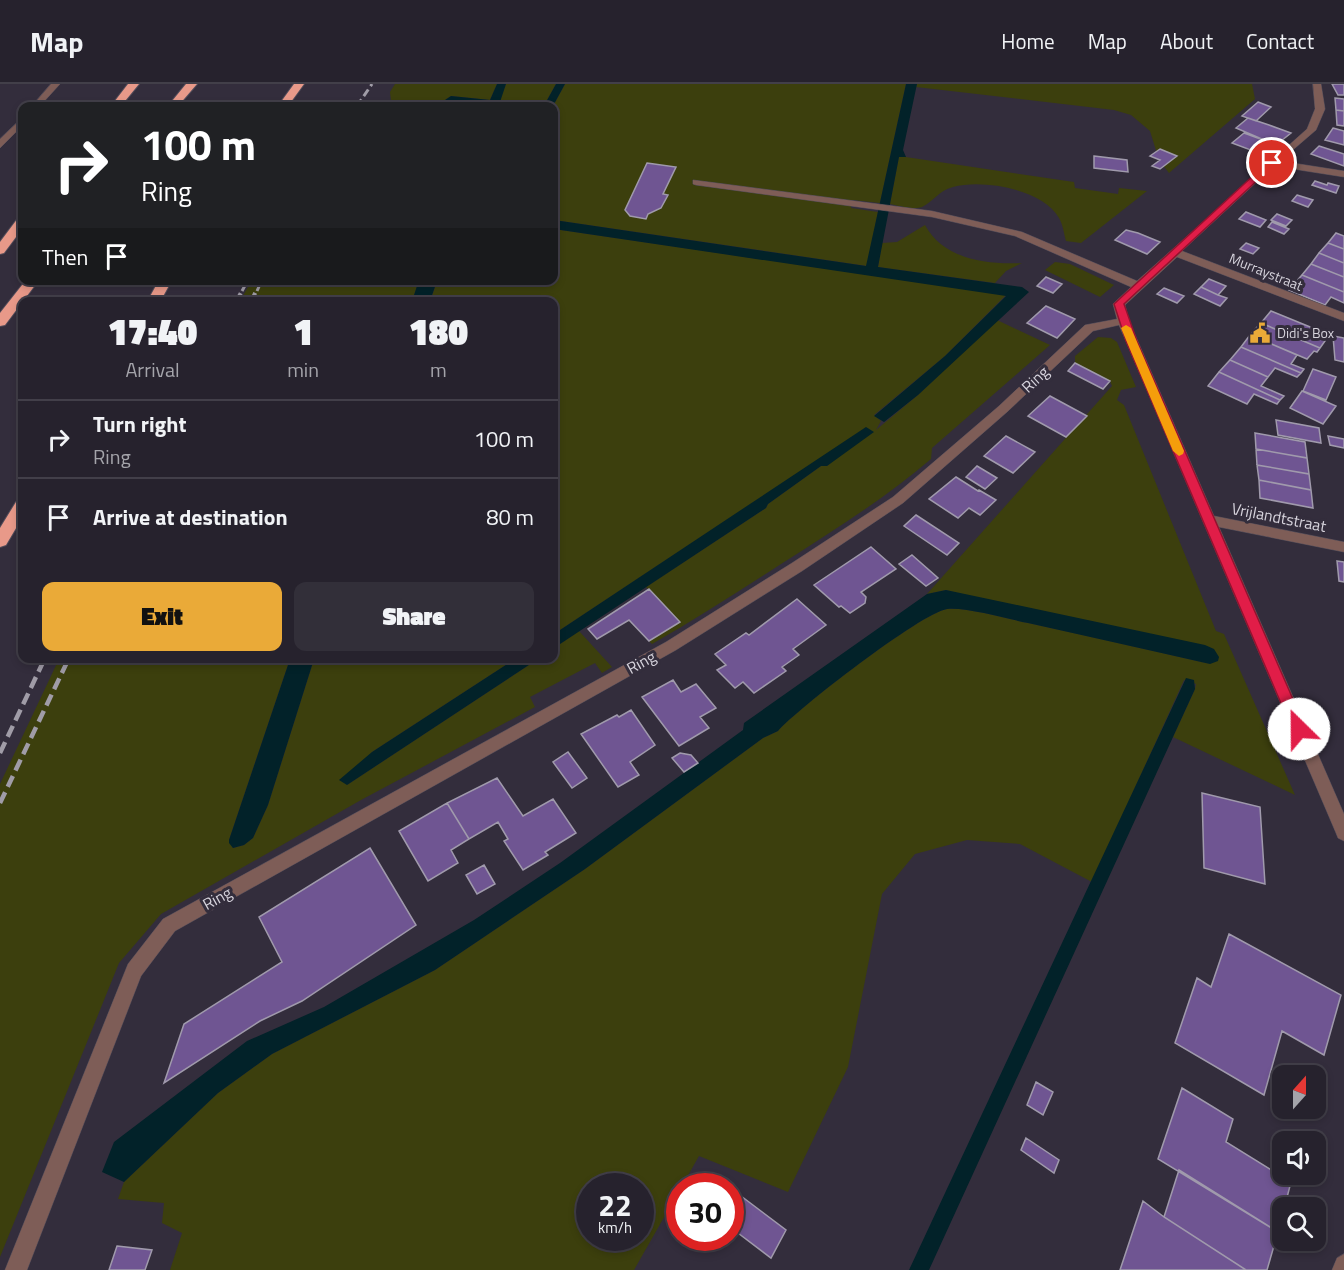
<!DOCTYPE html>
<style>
:root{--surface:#26222d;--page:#322f39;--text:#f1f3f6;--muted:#a4a4aa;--line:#423f49;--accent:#eaaa38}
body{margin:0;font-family:"Titillium Web",sans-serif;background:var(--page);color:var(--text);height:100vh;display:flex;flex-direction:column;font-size:22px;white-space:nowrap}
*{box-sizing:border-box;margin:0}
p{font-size:20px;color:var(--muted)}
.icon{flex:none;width:33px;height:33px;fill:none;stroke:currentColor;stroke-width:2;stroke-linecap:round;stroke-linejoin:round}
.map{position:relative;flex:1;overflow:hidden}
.sheet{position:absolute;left:18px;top:213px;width:540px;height:366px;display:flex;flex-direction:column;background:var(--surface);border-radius:12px;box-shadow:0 3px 9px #0003,0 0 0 2px var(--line)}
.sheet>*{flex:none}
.hud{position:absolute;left:18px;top:18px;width:540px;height:183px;border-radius:12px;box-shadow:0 3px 9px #0003,0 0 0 2px var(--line);background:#202124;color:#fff;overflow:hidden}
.needle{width:39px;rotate:21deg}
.buttons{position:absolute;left:1272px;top:981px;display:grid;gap:12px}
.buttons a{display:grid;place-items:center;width:54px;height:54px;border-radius:12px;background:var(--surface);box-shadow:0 3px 9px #0003,0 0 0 2px var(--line);font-size:30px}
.speed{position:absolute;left:576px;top:1089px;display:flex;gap:12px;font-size:30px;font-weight:700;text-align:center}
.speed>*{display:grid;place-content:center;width:78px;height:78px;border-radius:50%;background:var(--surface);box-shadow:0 3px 9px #0003,0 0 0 2px var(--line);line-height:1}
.speed small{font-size:15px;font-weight:400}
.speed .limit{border:9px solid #d22;background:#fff;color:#111}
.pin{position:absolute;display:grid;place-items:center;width:51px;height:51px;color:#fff;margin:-26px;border:3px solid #fff;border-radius:50%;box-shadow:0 2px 6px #0007}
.me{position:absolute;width:66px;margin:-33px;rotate:337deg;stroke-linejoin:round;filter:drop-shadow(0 0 4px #0008)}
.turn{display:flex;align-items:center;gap:21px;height:126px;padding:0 24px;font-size:27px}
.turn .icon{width:78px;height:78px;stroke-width:2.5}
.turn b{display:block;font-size:42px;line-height:51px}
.then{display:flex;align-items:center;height:57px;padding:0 24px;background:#0003;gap:12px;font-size:22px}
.eta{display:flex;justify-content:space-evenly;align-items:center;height:102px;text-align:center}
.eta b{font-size:36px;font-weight:800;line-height:42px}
.button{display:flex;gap:12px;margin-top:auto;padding:12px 24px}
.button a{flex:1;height:69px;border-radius:12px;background:var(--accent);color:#111;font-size:24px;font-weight:800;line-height:69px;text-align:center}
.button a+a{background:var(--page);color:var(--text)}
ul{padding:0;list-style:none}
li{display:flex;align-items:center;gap:18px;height:78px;padding:0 24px;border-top:2px solid var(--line)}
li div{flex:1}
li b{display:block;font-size:22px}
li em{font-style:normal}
header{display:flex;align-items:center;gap:36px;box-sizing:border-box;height:84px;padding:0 30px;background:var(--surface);border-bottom:2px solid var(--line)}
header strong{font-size:28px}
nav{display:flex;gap:33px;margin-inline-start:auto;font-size:21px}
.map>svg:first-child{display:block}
.green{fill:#3c3f0d;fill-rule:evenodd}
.water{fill:#022229}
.building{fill:#6f5592;stroke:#a09aac;stroke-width:1.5}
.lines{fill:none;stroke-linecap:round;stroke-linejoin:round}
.minor-casing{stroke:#504b59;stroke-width:1}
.highway-casing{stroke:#504b59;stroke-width:2}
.minor{fill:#7e5d57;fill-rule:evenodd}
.highway{fill:#e89989;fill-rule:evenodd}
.rail-far2{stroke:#a09ca7;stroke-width:3;stroke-dasharray:8 4;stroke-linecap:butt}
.rail-far1{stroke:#a09ca7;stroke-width:4;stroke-dasharray:10 5;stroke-linecap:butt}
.rail{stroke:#a09ca7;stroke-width:4.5;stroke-dasharray:12 6;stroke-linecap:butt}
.route{fill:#e11d48;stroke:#92132f;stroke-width:1.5}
.slow{fill:#f59e0b}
.labels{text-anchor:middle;stroke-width:6;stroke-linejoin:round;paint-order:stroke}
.far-street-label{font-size:14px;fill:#d6d3dc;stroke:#332d3c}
.far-poi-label{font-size:14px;fill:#d6d3dc;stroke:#332d3c;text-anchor:start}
.street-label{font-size:16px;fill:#d6d3dc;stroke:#332d3c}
</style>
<header>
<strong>Map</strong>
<nav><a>Home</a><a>Map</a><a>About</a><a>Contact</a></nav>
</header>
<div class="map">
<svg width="1344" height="1186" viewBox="0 0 1344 1186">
<rect width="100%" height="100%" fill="#332d3c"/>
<!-- green -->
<path class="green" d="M395,0H497L490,16L451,12L445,16L489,22H388L391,17L390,8Z
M506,0H556L546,18L536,21L499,18Z
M565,0H906L880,119L853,116L851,124L878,128L867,182L554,136L553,22Z
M917,0H1252L1255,15L1169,89L1159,76L1150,47L1131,31L1114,26L916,3Z
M899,72L1074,98L1075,104L1118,110L1119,104L1147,107L1081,159L1066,157C1064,150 1063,141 1059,134C1043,105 983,95 953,103C938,107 933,118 922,123C914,126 899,122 890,120Z
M925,141C943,175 987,181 1022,179L1006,187L995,199L878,183L882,159L897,158Z
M554,145L1006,211L945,272L874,331L881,337L876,346L918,311L997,236L1050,261L932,364L931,375C884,415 833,447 781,480C738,508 696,535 652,560L649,557L680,538L646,503L766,424L768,420L821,382H827L866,344L554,550V218H430L437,197L554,196Z
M1055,178L1070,180L1114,201L1100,213L1045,186Z
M252,196H418L419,197L412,217H240Z
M1098,253L1111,254L1117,258L1136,303L1121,306L1117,316L1124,321L1216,547L1224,550L1295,711L1173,653L1195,605L1196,600L1184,596L1092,798L1020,760L967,756L915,770L882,810L848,983L788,1108L699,1072L682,1102H680L679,1107L634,1186H170L182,1149L162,1139L164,1119L118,1115L124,1098L218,1009L272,970L435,886L585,785L763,654L778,647C797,625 921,529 947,525C967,523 1007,535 1028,539C1089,552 1149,566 1210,580L946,506L927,510L1112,302L1110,297L1075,279V272ZM590,1102H640V1154H590Z
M579,547L612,583L602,589L595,579L530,613L535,623L361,716L161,830L119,879L0,1173V700L59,575H290L229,756L233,764L244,761L253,754L268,721L314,575H515L372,668L347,701L538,575L554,574V564Z"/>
<!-- water -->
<path class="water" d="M497,0H506L500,18L536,21L546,18L556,0H565L553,22H489L445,16L451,12L490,16Z
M906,0H917L903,66L906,73H899L878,183L1022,203L1029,208L918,311L884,338L874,332L945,272L1006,212L554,145V136L866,182Z
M419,196L437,197L430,217H412Z
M866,343L874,348L827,382H821L768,420L766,424L554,564V550Z
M946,506L1205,561L1214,565L1219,573L1218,577L1210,580C1150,566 1089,553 1028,539C1007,535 967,523 947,525C921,529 797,625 778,647L763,654L585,785L435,886L272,970L218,1009L124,1098L102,1088L114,1058L247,957L324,923L474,836L560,779L743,646L744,639L927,510Z
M290,575H314L268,721L253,754L244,761L233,764L229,759V756Z
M515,575H538L347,701L339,696L372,668Z
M1186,594L1194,596L1195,605L929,1186H909Z"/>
<!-- building -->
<path class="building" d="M1332,0H1344V11H1338Z
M1335,14L1344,15V27L1336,26Z
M1258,18L1271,23L1256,37L1242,32Z
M1336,26L1344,27V42L1337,41Z
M1248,34L1269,41L1291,49L1276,61L1236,44Z
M1333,44L1344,47V61L1325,56Z
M1244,49L1255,53L1276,61L1264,71L1232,59Z
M1319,62L1344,70V82L1311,70Z
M1160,65L1177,72L1160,85L1152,82L1160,76L1150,72Z
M1094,72L1127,76L1128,88L1094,84Z
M647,79L676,83L663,110L668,111L661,124L648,130L646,135L630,132L625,126Z
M1315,97L1327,101L1328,99L1339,102L1336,109L1312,101Z
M1297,111L1313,116L1308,123L1292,117Z
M1246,128L1266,136L1260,143L1239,135Z
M1277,130L1292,136L1286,142L1271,136Z
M1272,138L1289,145L1284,150L1268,143Z
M1126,146L1138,149L1160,158L1147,170L1115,156Z
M1336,149L1344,152V165L1328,159Z
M1246,159L1259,164L1253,170L1240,165Z
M1328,159L1344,165V179L1319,169Z
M1319,169L1344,179V193L1311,180Z
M1311,180L1344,193V208L1302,191Z
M1302,191L1344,208V219L1331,213L1325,221L1289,206Z
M1046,193L1062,200L1053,209L1037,202Z
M1209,195L1226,202L1218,211L1201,203Z
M1201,203L1218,211L1227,214L1220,222L1194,210Z
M1164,204L1184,212L1177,219L1157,210Z
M1046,222L1075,235L1057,254L1027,239Z
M1271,227L1325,249V257L1320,264L1261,239Z
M1261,239L1320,264L1317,268L1314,267L1307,275L1250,251Z
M1250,251L1297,271L1291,280L1304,285L1301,289L1241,263Z
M1333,252L1344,254V278L1335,276Z
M1241,263L1301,289L1297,293L1275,284L1268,293L1230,276Z
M1230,276L1268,293L1261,302L1284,312L1280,316L1219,288Z
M1075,279L1110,297L1103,305L1068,287Z
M1313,285L1336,293L1326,316L1303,307Z
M1219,288L1280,316L1277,320L1254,310L1247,320L1208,302Z
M1302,307L1336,322L1323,340L1290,324Z
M1050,312L1087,332L1066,353L1028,332Z
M1276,336L1319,344L1321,359L1278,351Z
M1255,349L1305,358L1307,374L1256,365Z
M1006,352L1035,368L1013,389L984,372Z
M1328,352L1344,355V364L1330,361Z
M1256,365L1307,374L1309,390L1257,381Z
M1257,381L1309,390L1311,406L1259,396Z
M977,382L997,394L985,405L966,393Z
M956,393L978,407L979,406L996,416L980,431L969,424L958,434L929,415Z
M1259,396L1311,406L1313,424L1260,414Z
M916,431L959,459L947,471L904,442Z
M871,463L896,485L861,508L866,513L865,519L850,529L841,522L839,523L814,501Z
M912,471L938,494L926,502L899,480Z
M1337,477L1344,478V498L1339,497Z
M649,505L680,538L649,557L629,536L597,555L588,545Z
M797,515L826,541L793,565L799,571L782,583L786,587L754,609L743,598L735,604L717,586L726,581L715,570L746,549L749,551Z
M673,596L681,608L696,600L716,624L700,633L709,644L679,662L642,613Z
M631,626L655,661L630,678L639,691L618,703L581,650L617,631L619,633Z
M568,668L587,694L572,704L553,678Z
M680,669L691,671L698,679L684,688L672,674Z
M497,694L523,732L553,715L576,749L545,768L548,771L523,786L504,757L508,755L498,738L469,755L447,719Z
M1202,709L1260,723L1265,800L1204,784Z
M447,719L469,755L451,766L458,779L428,797L399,747Z
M370,764L416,841L302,917L260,937L164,999L184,940L282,878L259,833Z
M484,781L495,800L477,810L466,791Z
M1229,850L1341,911L1324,971L1282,947L1264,1011L1175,959L1197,894L1211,903Z
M1036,998L1053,1008L1043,1031L1027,1021Z
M1182,1004L1233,1035L1226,1058L1291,1098L1278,1148L1158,1075Z
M1026,1054L1059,1076L1054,1089L1021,1066Z
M1179,1086L1278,1148L1267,1186H1246L1164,1133Z
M730,1106L740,1113L730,1130Z
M741,1112L786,1146L771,1174L730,1143V1130Z
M1143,1117L1164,1133L1246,1186H1120Z
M117,1162L152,1166L145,1186H109Z"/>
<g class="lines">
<!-- minor casing -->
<g class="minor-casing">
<path id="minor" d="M51,0H60L40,22H32Z
M1313,0H1321L1325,25L1316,46L1280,77L1344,87V93L1274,82L1182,167L1344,229V237L1177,173L1125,221L1129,237L1214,432L1344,458V468L1219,443L1344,730V757L1338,754L1336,749L1119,241L1093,247L1007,328L903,419L802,487L676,566L175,847L141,892L27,1186H5L128,880L163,835L666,558L792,479L893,413L999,322L1085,241L1117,235L1113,220L1131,203L1015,152L932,133L696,101L693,100V96L932,127L1022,148L1137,197L1307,45L1315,25Z
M22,34V42L0,64V55Z
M1344,1170V1186H1332L1337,1174Z"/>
</g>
<!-- highway casing -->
<g class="highway-casing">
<path id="highway" d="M128,0H139L121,22H111Z
M186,0H197L178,22H168Z
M294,0H304L288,22H278Z
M22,133V145L4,169L0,170V158L18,134Z
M26,196H39L5,241L0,242V229Z
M159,196H172L160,218H147Z
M22,416V434L6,461L0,463V444L16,418Z"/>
</g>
<!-- minor -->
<use href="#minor" class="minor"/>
<!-- highway -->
<use href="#highway" class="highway"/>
<!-- rail-far2 -->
<path class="rail-far2" d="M357,22L372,0
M242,207L248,196
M257,207L262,196"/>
<!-- rail-far1 -->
<path class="rail-far1" d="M236,218L243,205
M251,218L257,205"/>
<!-- rail -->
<path class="rail" d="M0,669L45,574
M0,719L69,574"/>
</g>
<!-- route -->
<path class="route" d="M1269,77L1276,79L1124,220L1137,257L1306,645L1304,649L1299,651L1294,649L1292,645L1126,257L1114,220Z"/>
<!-- slow -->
<path class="slow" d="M1126,241L1131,244L1184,367L1183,370L1179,372L1173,367L1121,244Z"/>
<!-- icons -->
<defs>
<g id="civic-bare" transform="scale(1.62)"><path d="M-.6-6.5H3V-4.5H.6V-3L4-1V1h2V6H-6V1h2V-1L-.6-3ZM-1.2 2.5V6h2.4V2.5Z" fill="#eaaa38" stroke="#332d3c" stroke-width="2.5" paint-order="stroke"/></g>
</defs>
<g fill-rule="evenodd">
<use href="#civic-bare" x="1260" y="249"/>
</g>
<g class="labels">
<!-- far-street labels -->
<g class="far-street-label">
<text transform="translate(1266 188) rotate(22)" y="5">Murraystraat</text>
</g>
<!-- far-poi labels -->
<g class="far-poi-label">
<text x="1277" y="254">Didi's Box</text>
</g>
<!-- street labels -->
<g class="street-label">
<text transform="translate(1035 295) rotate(-43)" y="6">Ring</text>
<text transform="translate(1279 433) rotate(11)" y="6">Vrijlandtstraat</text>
<text transform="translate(641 578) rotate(-29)" y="6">Ring</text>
<text transform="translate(217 814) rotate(-29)" y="6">Ring</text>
</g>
</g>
</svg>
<div class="buttons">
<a><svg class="needle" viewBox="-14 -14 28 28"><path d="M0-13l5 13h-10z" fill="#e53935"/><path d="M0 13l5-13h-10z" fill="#a4a4aa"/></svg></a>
<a><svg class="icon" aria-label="sound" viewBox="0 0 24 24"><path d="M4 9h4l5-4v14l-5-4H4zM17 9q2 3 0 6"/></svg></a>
<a><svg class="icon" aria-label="search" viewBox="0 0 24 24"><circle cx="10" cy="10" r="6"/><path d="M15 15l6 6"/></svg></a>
</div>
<div class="speed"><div>22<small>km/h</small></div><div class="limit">30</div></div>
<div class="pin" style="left:1272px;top:79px;background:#d93025"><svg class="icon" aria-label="arrive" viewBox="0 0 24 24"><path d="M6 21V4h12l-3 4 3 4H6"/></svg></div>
<svg class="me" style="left:1299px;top:645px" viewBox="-20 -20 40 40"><circle r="19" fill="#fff"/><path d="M0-13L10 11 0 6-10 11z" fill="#e11d48"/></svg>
<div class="hud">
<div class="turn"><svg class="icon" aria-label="right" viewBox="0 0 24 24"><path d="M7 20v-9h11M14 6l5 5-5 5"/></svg><div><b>100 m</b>Ring</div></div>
<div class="then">Then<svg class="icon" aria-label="arrive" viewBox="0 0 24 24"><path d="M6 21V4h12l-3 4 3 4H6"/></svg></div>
</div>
<section class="sheet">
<div class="eta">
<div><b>17:40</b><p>Arrival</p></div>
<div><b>1</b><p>min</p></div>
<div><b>180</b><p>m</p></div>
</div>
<ul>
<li><svg class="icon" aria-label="right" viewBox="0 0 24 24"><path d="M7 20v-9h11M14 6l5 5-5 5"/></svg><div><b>Turn right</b><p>Ring</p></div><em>100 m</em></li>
<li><svg class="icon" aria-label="arrive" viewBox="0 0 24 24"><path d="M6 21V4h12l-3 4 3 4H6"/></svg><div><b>Arrive at destination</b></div><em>80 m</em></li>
</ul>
<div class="button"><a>Exit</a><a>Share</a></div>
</section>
</div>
